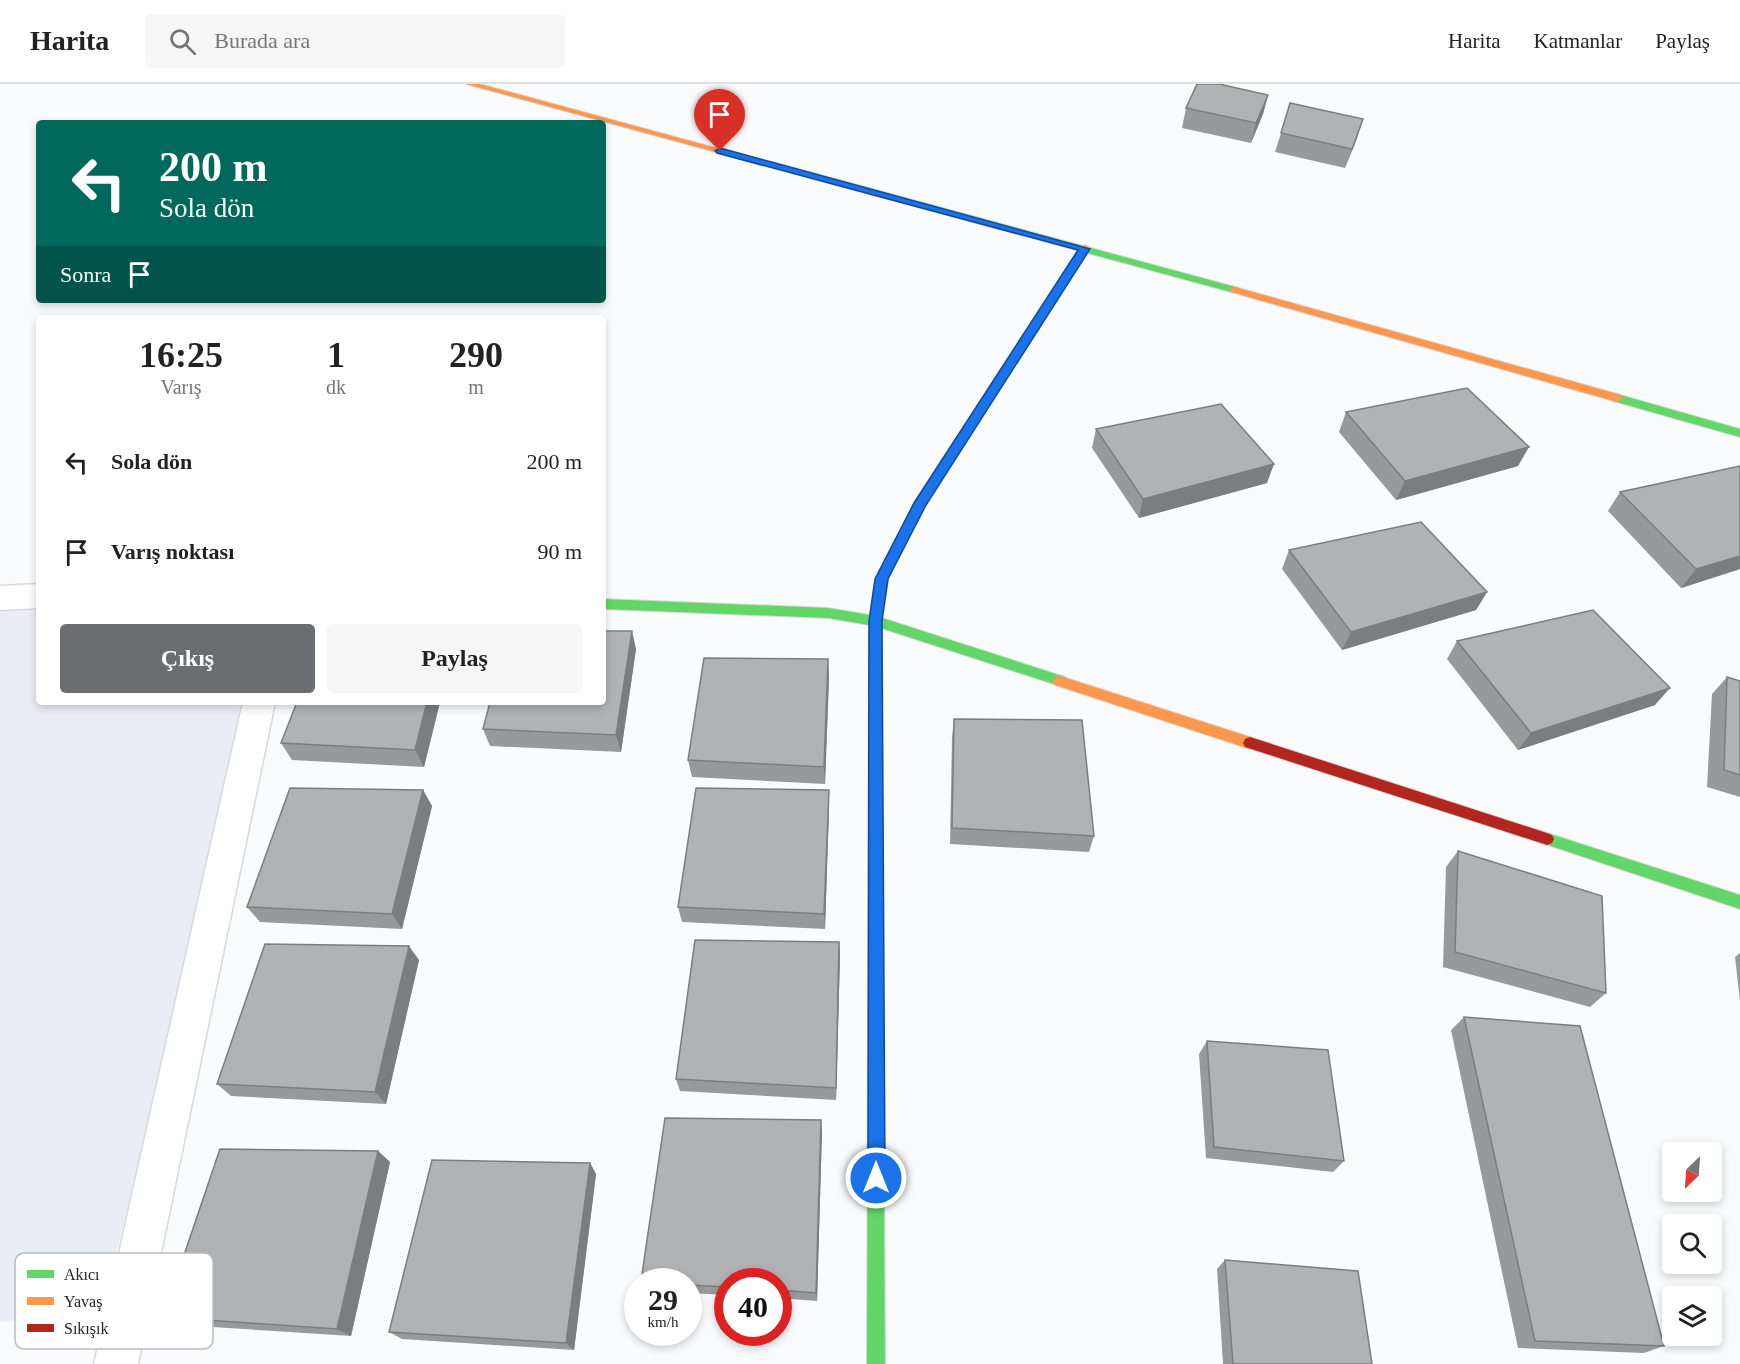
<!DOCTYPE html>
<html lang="tr">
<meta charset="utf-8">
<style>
:root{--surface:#fff;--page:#f6f6f6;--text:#222;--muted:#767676;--line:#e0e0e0;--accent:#6c6d70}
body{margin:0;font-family:"Times New Roman",serif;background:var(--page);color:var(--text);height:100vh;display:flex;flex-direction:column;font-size:22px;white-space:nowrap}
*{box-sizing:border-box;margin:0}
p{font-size:20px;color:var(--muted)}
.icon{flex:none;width:33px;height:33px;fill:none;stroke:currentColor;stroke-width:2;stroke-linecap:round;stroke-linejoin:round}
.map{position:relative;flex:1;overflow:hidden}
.details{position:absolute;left:36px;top:231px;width:570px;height:390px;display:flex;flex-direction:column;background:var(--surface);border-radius:6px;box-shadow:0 3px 9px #0003}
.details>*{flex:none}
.banner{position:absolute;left:36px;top:36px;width:570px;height:183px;border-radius:6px;box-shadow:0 3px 9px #0003;background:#00695c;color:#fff;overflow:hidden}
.needle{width:39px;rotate:205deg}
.fabs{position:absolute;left:1662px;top:1058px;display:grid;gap:12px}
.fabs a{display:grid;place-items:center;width:60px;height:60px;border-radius:6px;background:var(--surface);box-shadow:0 3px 9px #0003;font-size:30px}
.speed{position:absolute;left:624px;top:1184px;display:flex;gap:12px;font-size:30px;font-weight:700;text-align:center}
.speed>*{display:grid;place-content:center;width:78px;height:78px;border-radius:50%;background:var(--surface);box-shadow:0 3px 9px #0003;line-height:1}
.speed small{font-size:15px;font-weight:400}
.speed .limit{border:9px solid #d22;background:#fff;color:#111}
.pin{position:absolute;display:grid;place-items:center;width:51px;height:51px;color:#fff;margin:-62px -26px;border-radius:50% 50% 50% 0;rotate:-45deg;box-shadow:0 0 6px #0007}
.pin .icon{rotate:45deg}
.me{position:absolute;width:66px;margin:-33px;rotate:0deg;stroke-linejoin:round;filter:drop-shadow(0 0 4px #0008)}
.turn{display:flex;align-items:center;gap:21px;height:126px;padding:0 24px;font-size:27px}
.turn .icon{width:78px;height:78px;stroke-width:2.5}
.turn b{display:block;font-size:42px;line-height:51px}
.then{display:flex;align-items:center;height:57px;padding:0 24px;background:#0003;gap:12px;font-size:22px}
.eta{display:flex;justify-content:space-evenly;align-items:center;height:102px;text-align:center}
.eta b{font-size:36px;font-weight:600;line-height:42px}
.action{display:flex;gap:12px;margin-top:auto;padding:12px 24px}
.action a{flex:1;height:69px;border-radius:6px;background:var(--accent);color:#fff;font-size:24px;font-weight:600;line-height:69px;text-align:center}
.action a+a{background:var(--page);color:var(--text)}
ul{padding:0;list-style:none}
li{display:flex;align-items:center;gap:18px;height:90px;padding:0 24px}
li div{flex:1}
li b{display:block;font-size:22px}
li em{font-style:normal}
header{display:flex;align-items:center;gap:36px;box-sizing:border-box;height:84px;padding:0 30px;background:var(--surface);border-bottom:2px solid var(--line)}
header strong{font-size:28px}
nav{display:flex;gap:33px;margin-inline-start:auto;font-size:21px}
.search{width:420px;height:54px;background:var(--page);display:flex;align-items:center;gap:15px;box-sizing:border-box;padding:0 21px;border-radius:6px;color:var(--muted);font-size:22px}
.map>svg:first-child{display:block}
.built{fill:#eaedf4}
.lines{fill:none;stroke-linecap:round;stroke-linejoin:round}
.street-casing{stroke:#d7d8db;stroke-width:3}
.fast-casing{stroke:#d7d8db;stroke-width:2}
.slow-casing{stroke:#d7d8db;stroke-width:2}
.jam-casing{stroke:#d7d8db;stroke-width:2}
.street{fill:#fefeff;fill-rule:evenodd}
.fast{fill:#63d668;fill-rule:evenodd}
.slow{fill:#ff974d;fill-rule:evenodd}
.jam{fill:#b3261e;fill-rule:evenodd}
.wall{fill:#98999b}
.shaded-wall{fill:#7c7d7e}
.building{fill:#b1b2b4;stroke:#7c7d7e;stroke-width:1.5}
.route{fill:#1a73e8;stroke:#114b97;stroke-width:1.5}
.key{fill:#fff;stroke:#bcbcbd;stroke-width:1.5}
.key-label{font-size:16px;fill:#1f2124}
</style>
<header>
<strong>Harita</strong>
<div class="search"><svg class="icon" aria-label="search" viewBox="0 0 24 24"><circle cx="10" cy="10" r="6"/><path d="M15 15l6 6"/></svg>Burada ara</div>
<nav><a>Harita</a><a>Katmanlar</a><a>Paylaş</a></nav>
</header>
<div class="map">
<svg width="1740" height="1280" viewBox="0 0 1740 1280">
<rect width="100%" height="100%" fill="#fafbfd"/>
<!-- built -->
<path class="built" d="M39,509V618H251L116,1170L80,1228L0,1238V513Z"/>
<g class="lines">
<!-- street casing -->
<g class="street-casing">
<path id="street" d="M39,500V524L0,526V502Z
M243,618H275L138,1280H94Z"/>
</g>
<!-- fast casing -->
<g class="fast-casing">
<path id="fast" d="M763,77H769L1239,204L1240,206L1235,209L1231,208L763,81Z
M1617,310L1740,345V353L1613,317L1611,314Z
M882,490L888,495L882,534L1065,593L1067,597L1065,601L1060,602L881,544L885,1280H867L869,541L828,534L603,525V515L828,524L870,531L876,495Z
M1547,749L1740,811V825L1542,759L1540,755L1542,751Z"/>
</g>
<!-- slow casing -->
<g class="slow-casing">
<path id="slow" d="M466,0H480L771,79L763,81Z
M1085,161L1090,164L925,420L886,498H878L876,495L916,416L1080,164Z
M1235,203L1621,311L1623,314L1617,318L1231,208V204Z
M1060,592L1250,653L1255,655L1257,659L1255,663L1250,665L1055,601L1053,597L1055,593Z"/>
</g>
<!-- jam casing -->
<g class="jam-casing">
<path id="jam" d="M1250,653L1547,749L1552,751L1554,755L1552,759L1547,761L1245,663L1243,659L1245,655Z"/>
</g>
<!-- street -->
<use href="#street" class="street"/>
<!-- fast -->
<use href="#fast" class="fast"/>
<!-- slow -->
<use href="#slow" class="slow"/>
<!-- jam -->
<use href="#jam" class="jam"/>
</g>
<!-- wall -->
<path class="wall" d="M1268,11L1263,30L1251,59L1182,44L1186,24Z
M1281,49L1357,54L1345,84L1275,68Z
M1346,328L1518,382L1396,416L1339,348Z
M1096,345L1267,399L1139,434L1092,364Z
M1620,408L1740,485L1681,504L1608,427Z
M1289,466L1487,508L1476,526L1342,566L1282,485Z
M1457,557L1655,621L1518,666L1447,575Z
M636,565L621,668L490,662L483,645Z
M828,575L829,593L825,700L692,693L688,676Z
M1727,593L1740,597V713L1707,703L1712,610Z
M297,618H440L424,683L292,676L281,659Z
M954,635L1094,752L1089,768L950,760L952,653Z
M423,706L432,722L402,845L260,838L247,823Z
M829,706V723L825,845L682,838L678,823Z
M1458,767L1606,909L1590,923L1443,883L1446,783Z
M839,858L840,872L836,1016L680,1007L676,995Z
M1740,869V917L1735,873Z
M419,876L386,1020L231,1012L217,1000Z
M1464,933L1664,1262L1644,1269L1518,1264L1451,946Z
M1207,957L1344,1077L1333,1088L1206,1074L1199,970Z
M822,1047L817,1217L778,1214V1197H728V1211L688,1209V1197Z
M378,1067L390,1078L351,1252L181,1241L163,1233Z
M590,1079L596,1090L574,1266L402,1255L389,1248Z
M1225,1176L1372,1280H1223L1217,1185Z"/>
<!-- shaded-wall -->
<path class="shaded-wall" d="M1268,11L1263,30L1251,59L1256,39Z
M1363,35L1357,54L1345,84L1352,65Z
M1529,363L1518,382L1396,416L1405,397Z
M1274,380L1267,399L1139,434L1143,415Z
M1740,472V485L1681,504L1696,485Z
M1487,508L1476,526L1342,566L1351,548Z
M632,547L636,565L621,668L616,651Z
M828,575L829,593L825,700L824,683Z
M1670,604L1655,621L1518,666L1531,649Z
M427,618H440L424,683L415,666Z
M423,706L432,722L402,845L392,830Z
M829,706V723L825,845L824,830Z
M839,858L840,872L836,1016V1004Z
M409,862L419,876L386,1020L375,1008Z
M821,1036L822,1047L817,1217L816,1209Z
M378,1067L390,1078L351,1252L337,1245Z
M590,1079L596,1090L574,1266L566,1259Z"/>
<!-- building -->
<path class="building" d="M1197,0H1219L1268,11L1256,39L1186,24Z
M1290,19L1363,35L1352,65L1281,49Z
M1467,304L1529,363L1405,397L1346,328Z
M1221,320L1274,380L1143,415L1096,345Z
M1740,382V472L1696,485L1620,408Z
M1421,438L1487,508L1351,548L1289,466Z
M1593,526L1670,604L1531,649L1457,557Z
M603,547H632L616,651L483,645L490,618H603Z
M704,574L828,575L824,683L688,676Z
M1727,593L1740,597V691L1724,686Z
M297,618H427L415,666L281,659Z
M954,635L1082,636L1094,752L952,744Z
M290,704L423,706L392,830L247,823Z
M696,704L829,706L824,830L678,823Z
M1458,767L1602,812L1606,909L1455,868Z
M695,856L839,858L836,1004L676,995Z
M265,860L409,862L375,1008L217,1000Z
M1464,933L1580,942L1664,1262L1535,1257Z
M1207,957L1328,966L1344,1077L1214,1063Z
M665,1034L821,1036L816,1209L778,1206V1197H728V1203L688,1201V1197H641Z
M220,1065L378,1067L337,1245L163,1233Z
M432,1076L590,1079L566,1259L389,1248Z
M1225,1176L1358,1187L1372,1280H1233Z"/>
<!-- route -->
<path class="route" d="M720,64L1090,165L926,421L888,495L882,537L885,1094L882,1100L876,1102L870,1100L868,1094L869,537L875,495L914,419L1078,166L717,69L715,67Z"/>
<!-- legend -->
<rect x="15" y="1169" width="198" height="96" rx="9" class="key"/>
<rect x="27" y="1186" width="27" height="8" fill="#63d668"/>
<rect x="27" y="1213" width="27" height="8" fill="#ff974d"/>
<rect x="27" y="1240" width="27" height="8" fill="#b3261e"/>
<g class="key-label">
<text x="64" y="1196">Akıcı</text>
<text x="64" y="1223">Yavaş</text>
<text x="64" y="1250">Sıkışık</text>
</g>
</svg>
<div class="fabs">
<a><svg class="needle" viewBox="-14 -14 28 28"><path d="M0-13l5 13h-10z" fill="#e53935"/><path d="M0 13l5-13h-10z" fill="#767676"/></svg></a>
<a><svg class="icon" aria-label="search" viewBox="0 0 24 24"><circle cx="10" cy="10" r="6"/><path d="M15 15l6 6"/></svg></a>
<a><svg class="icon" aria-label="layers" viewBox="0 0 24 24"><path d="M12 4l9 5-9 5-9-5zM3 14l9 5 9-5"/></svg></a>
</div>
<div class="speed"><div>29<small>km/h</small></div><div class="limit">40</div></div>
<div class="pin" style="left:720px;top:67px;background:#d93025"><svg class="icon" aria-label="arrive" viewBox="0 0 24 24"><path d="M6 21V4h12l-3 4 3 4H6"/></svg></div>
<svg class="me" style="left:876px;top:1094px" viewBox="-20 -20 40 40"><circle r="17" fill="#1a73e8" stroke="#fff" stroke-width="3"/><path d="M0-11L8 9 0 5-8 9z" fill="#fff"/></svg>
<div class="banner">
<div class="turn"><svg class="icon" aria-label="left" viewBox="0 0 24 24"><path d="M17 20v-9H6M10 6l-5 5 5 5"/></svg><div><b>200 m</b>Sola dön</div></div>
<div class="then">Sonra<svg class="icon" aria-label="arrive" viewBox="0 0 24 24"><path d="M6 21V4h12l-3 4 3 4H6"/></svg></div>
</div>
<section class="details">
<div class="eta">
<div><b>16:25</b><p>Varış</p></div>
<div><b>1</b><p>dk</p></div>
<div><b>290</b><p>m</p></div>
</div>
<ul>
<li><svg class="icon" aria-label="left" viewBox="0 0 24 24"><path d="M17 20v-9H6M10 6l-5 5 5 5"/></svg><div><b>Sola dön</b></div><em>200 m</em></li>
<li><svg class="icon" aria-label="arrive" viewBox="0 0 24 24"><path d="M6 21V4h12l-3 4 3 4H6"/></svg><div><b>Varış noktası</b></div><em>90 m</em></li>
</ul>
<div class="action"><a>Çıkış</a><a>Paylaş</a></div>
</section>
</div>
